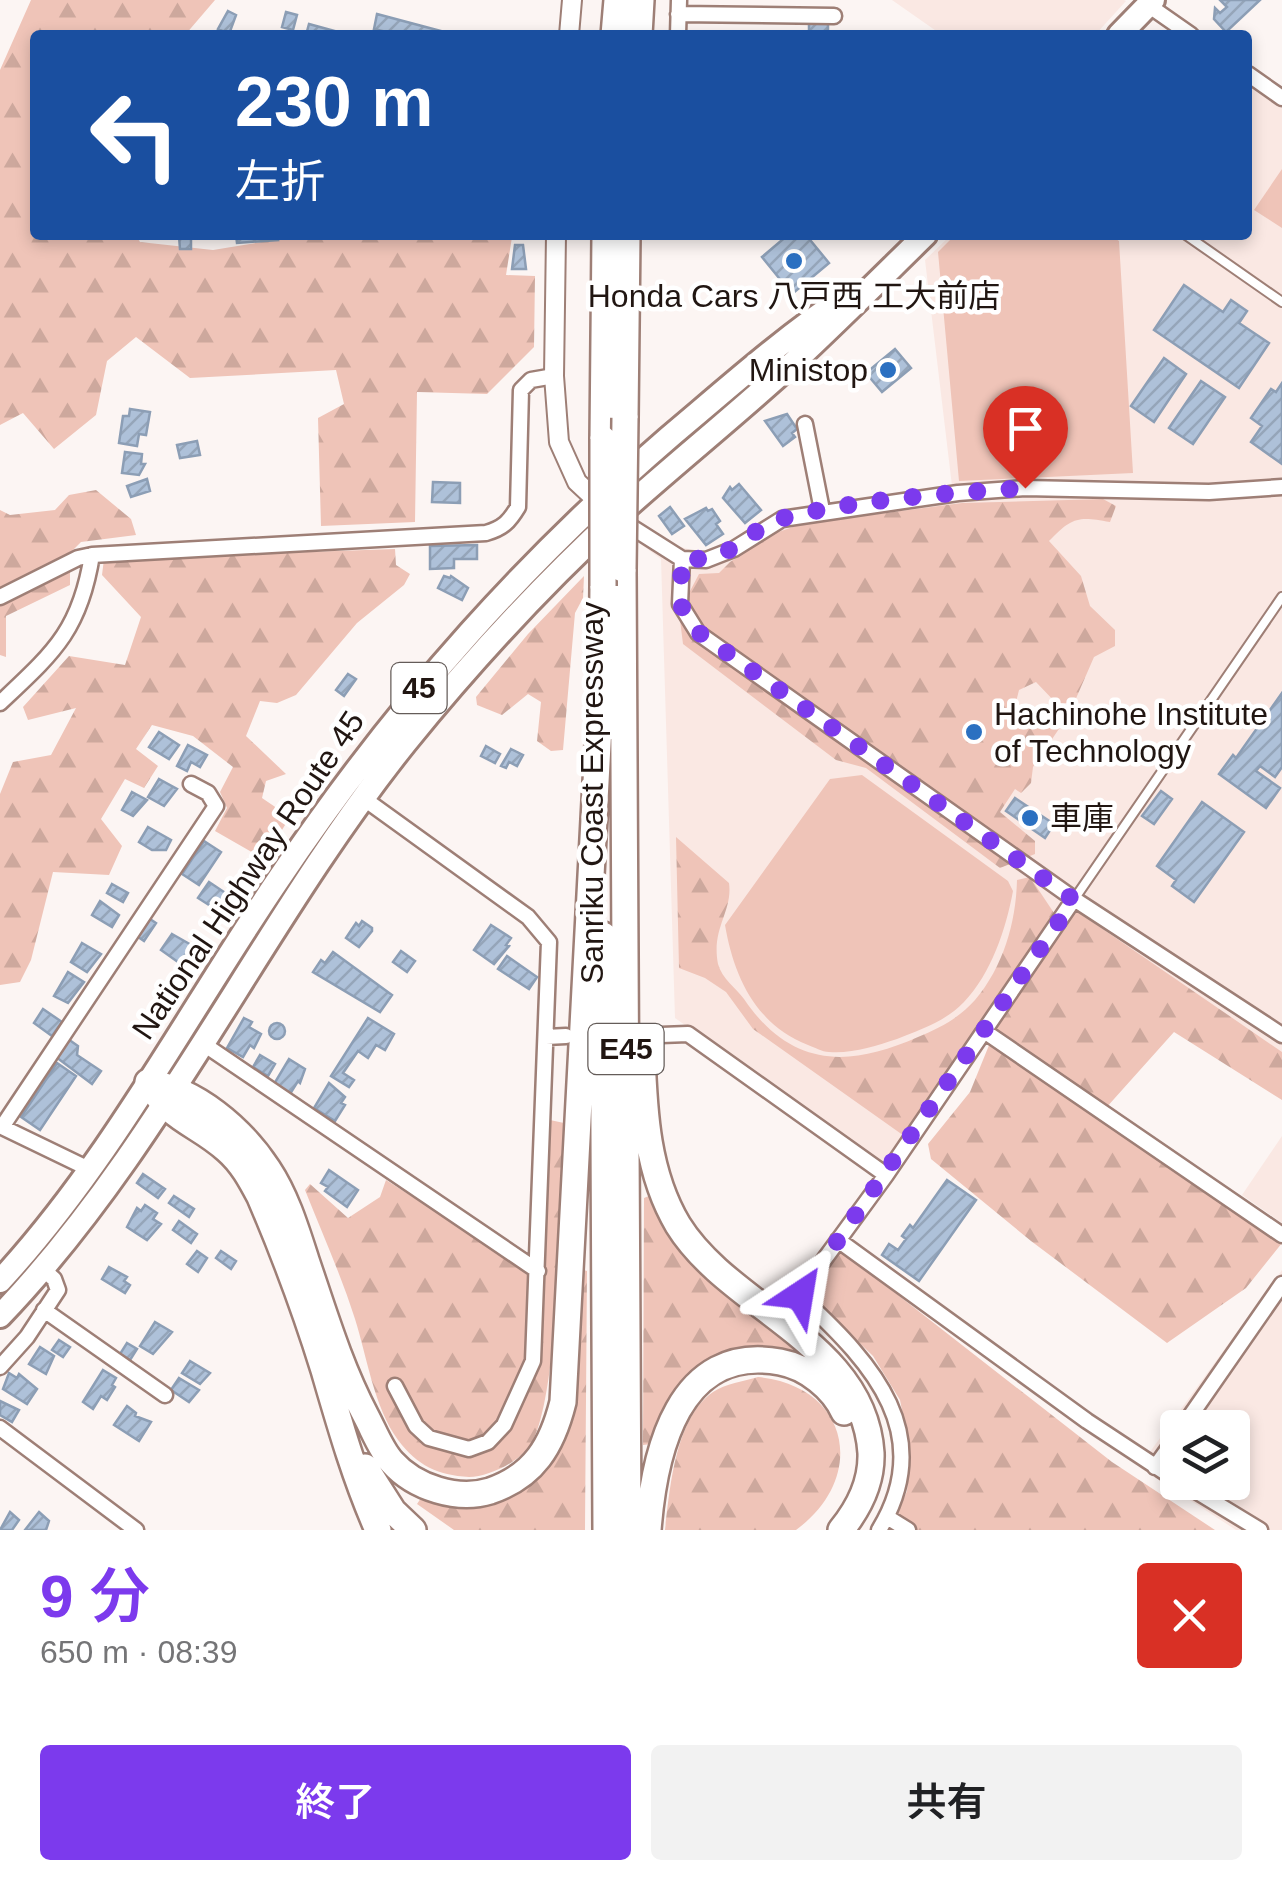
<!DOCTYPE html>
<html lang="ja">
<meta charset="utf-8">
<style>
:root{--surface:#fff;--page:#f2f2f2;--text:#202124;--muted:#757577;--accent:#7c3aed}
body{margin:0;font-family:Helvetica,"Noto Sans JP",sans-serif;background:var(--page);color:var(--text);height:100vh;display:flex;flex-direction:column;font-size:38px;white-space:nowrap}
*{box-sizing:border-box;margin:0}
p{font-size:32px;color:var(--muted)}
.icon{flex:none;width:55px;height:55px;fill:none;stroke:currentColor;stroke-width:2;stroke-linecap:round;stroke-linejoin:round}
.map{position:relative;height:1530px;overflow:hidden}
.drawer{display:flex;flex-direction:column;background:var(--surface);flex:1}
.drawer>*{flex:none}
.banner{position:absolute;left:30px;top:30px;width:1222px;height:210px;border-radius:10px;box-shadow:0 5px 15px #0003;background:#1a4fa0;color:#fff;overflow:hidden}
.fabs{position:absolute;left:1160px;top:1410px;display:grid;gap:20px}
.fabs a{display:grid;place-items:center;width:90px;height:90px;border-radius:10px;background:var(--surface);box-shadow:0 5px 15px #0003;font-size:50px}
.pin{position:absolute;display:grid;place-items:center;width:85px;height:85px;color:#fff;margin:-102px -42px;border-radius:50% 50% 50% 0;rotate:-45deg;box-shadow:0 0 10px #0007}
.pin .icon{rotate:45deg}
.me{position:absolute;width:110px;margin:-55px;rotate:33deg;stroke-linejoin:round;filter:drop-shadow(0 0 8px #0008)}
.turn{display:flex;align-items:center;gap:35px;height:210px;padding:0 40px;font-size:45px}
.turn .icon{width:130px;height:130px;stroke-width:2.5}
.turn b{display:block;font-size:70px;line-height:85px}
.round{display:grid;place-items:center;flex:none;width:105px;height:105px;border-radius:10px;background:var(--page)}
.head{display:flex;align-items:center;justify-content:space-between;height:170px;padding:0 40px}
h1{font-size:60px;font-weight:600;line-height:75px;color:var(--accent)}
.button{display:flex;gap:20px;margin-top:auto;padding:20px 40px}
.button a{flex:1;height:115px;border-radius:10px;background:var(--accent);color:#fff;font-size:40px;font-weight:600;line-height:115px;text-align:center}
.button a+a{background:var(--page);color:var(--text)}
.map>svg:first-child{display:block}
.built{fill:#fae8e3;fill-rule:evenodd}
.forest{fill:url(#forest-firs)}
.garden{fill:#efc4b8}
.building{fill:url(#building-hatch);stroke:#8c9eb5;stroke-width:2.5}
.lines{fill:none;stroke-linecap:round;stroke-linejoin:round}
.minor-tunnel{stroke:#dbd4d1;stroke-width:14;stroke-dasharray:14 7;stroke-linecap:butt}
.service-casing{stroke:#9e7f76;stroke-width:12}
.minor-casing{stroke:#9e7f76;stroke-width:19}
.tertiary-casing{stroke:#9e7f76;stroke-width:22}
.trunk-casing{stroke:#9e7f76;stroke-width:28}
.motorway-casing{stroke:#9e7f76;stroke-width:30}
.service{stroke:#fff;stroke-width:8}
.minor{stroke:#fff;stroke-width:14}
.tertiary{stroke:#fff;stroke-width:18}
.trunk{stroke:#fff;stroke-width:22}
.motorway{stroke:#fff;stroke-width:25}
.motorway-bridge-casing{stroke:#9e7f76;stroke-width:30;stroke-linecap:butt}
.motorway-bridge{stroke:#fff;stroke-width:25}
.route{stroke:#7c3aed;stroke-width:18;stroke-dasharray:0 32.4}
.poi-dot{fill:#2b70c1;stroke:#fff;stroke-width:4}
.labels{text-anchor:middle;stroke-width:9;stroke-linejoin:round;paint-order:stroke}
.shield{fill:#fff;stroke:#645c59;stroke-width:2.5}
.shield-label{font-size:30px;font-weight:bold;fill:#211612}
.poi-label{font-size:32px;fill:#211612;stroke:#fff;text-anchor:start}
.street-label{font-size:32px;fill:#211612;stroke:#fff}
</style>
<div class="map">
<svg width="1282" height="1530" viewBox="0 0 1282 1530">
<defs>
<pattern id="forest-firs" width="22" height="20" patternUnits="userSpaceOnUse" patternTransform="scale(2.5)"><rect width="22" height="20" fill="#efc4b8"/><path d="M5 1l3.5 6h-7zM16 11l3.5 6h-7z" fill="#cda89d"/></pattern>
<pattern id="building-hatch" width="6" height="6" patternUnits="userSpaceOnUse" patternTransform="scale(2.5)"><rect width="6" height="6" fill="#aec1d9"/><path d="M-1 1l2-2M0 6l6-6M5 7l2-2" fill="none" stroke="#95a5b9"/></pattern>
</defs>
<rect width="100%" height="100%" fill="#fcf5f3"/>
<!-- built -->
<path class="built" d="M892,0H1124L1126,1L1095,35H942Z
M1248,84L1282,108V1061L1058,907L884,1166L675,1018L661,559L642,545L652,530L674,545L702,553L731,543L757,523L789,508L952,486L925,260L951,235H1248Z
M1282,1136V1223L1242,1195Z
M1282,1270V1530H1236L1139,1467ZM1178,1428H1232V1482H1178Z"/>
<!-- forest -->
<path class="forest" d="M31,0H215L185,35H35V235H136L140,242L213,250L304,235L512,237L506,275L535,276L534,347L487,394L417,392L415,522L321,526L318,418L344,404L336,370L190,378L136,337L107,361L96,415L54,449L23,413L0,425V70Z
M96,490L131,519L136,535L81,542L70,553V585L6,616V657L0,655V510L10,515L55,510L69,495Z
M1103,499L1116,506L1110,522C1078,516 1072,517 1049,541L1081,576L1090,606L1115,630V646L1094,657L1074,703H1056L1036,682L1019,690L1013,714C1030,718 1049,714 1063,723L1033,767L1031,783L1021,793L1015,789L1000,812L1035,841V854L1000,868L866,768L836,760L683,644L679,612L699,574L719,573L730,562L773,534L801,524L962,503Z
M395,549L396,565L410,574L404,585L357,623L296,695L277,703L260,701L246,736L286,774L266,781L262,798L290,817L264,859L215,831L227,808L220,792L233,767L193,736L152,725L136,749L158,766L144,788L125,779L101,819L122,846L109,875L53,872L31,960L20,982L0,985V794L13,762L51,755L76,708L28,720L23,707L69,656L125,665L141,617L102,575L104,559Z
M584,576L583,598L575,613L563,750L551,751L537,741L541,702L528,694L502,715L477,705L476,697L528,634Z
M676,837L729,883C733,912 711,928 718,964C722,979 736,988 744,999C791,1068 848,1068 918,1037C940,1028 959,1018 975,1000C1003,967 1016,923 1017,880L1030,877L1056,916L907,1138L753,1029L726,992L705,978L679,968Z
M1075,910L1282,1052V1100L1174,1032L1097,1118L1282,1243L1246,1288L1167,1343L1031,1241L931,1159L928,1144L970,1092L996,1028Z
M550,1120L564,1123C561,1185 560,1406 529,1447C517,1463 488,1477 469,1477C437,1475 418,1466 398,1440C374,1407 367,1357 355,1319C341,1275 322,1233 305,1190L310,1184L348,1218L380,1197L386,1180L544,1280Z
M651,1195C656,1207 661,1220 667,1231C699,1284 759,1320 807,1356L802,1361C783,1358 759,1351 739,1352C689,1356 665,1403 651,1444L643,1445L644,1198Z
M839,1249L1112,1462L1215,1530H890L907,1491L910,1451L900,1400L873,1356L808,1293Z
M581,1269L587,1271L585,1530H454L417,1504L423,1495C439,1498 459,1505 476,1504C592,1497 577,1350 581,1269Z
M758,1377C850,1386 868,1477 796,1530H665C670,1489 675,1418 713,1392C725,1384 744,1381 758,1377Z"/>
<!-- garden -->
<path class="garden" d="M1282,169V228L1254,210Z
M955,235H1110L1119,241L1133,473L959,481L938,252Z
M862,775L1008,881L1013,891C1006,929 991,974 964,1002C946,1021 920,1030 897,1039C876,1046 851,1054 829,1052C822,1052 814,1047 808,1045C756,1025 734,977 725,925L830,779Z"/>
<!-- building -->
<path class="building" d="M1220,0H1260L1226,32L1214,19L1215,8L1220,13L1227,7Z
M228,11L236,15L229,34L218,29Z
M286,12L297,15L293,30L282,27Z
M377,14L452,34V35H399L374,29Z
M809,22H828V35H809Z
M309,24L349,35H306Z
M191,235V249H180L179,236Z
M236,235H277L278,240L237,243Z
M788,235H806L829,263L792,294L762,257Z
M515,245H523L526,269H512Z
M1184,285L1223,312L1231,300L1247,311L1239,323L1269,343L1239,388L1154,330Z
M895,349L911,368L882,392L866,373Z
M1164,358L1186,374L1154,422L1131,406Z
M1201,381L1225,397L1193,444L1169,428Z
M1282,383V464L1251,442L1262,426L1251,418L1271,389L1276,392Z
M130,409L150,412L146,435L139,434L137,446L119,443L123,416H129Z
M787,414L797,429L792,433L795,437L783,446L765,421Z
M197,441L200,455L180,458L177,445Z
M125,452L142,454L141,464H145L139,475L122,473Z
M147,479L150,491L131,497L127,486Z
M433,482L460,483V503L432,502Z
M739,484L761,510L745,523L723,498L730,487L732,490Z
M670,507L684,526L672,534L659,516Z
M706,508L708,511L712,509L720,521L716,524L723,534L706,545L685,519Z
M477,545V559H454V568L430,569V546Z
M444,576L450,578L451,576L468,588L462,600L438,588Z
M348,674L356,679L344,696L336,690Z
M1282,693V767L1275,777L1260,766L1256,771L1280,788L1266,808L1219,774L1233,755L1236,758Z
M159,732L179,745L169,759L149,747Z
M188,745L207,755L200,767L191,762L187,771L177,766Z
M486,746L500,754L495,763L481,756Z
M511,749L523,755L517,766L509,762L506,768L501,766Z
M159,779L177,789L164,806L148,797Z
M1161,791L1172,799L1154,824L1142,816Z
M132,792L147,800L133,816L122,810Z
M1015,798L1054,824L1045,838L1006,811Z
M1202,802L1244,832L1194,902L1172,886L1176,880L1157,866Z
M148,827L171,840L166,850H152L139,842Z
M204,841L221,852L199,885L182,874Z
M209,882L230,896L220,912L198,898Z
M112,884L128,893L123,902L107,893Z
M100,901L119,915L112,927L92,915Z
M150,919L156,923L144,941L138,937Z
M362,921L372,928V931L359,947L346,938L356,923L359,926Z
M491,925L511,938L506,945L509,946L494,964L474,950Z
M172,934L202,951L203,954L192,972L161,950Z
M82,943L101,954L87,972L71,962Z
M401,951L415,961L407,972L393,962Z
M333,952L392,995L380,1012L313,972L321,960L325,963Z
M507,956L537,977L529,989L498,969Z
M68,972L84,982L68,1003L54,996Z
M43,1009L62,1022L52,1036L34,1023Z
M244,1018L252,1022L249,1027L261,1034L254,1048L250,1045L243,1057L227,1048Z
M368,1018L394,1034L385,1050L376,1045L368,1058L358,1051L343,1073L354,1080L349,1087L331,1076Z
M269 1031a8 8 0 1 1 16 0a8 8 0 1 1-16 0Z
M68,1039L78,1046L77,1055L101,1071L92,1084L56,1057Z
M260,1055L275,1064L268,1076L253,1067Z
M289,1059L305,1069L300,1083L298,1081L290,1094L274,1084Z
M57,1063L76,1076L40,1130L21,1117Z
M329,1083L345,1097L341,1103L345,1105L335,1121L314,1108Z
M329,1170L358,1190L347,1207L325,1191L328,1187L321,1183Z
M143,1174L165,1189L158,1198L137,1183Z
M947,1180L976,1200L919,1281L882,1255L889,1244L898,1250L906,1239L902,1236L910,1225L913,1228Z
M174,1196L194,1209L189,1217L169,1203Z
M145,1205L157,1213L153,1219L161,1224L147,1240L127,1227L137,1208L141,1211Z
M179,1221L197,1234L191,1243L173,1230Z
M197,1251L207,1258L198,1272L187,1264Z
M221,1251L236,1261L231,1269L216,1258Z
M109,1267L127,1277L124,1281L130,1285L125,1293L102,1279Z
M155,1322L172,1332L153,1354L140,1346Z
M59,1340L70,1347L63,1357L52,1350Z
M127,1343L137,1349L130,1360L120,1354Z
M40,1347L54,1356L46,1374L29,1364Z
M190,1361L210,1373L200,1384L182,1373Z
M103,1370L116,1378L112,1385L115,1387L107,1400L101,1396L93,1409L83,1402Z
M9,1373L17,1378L19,1374L37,1389L27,1404L3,1389Z
M179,1378L199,1390L189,1402L171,1390Z
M0,1401L19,1410L12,1422L0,1415Z
M127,1406L136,1413L135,1416L151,1422L139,1441L114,1425Z
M10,1512L19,1520L12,1530H0Z
M39,1512L49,1521L46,1530H25Z"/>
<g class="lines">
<!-- minor-tunnel -->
<path class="minor-tunnel" d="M621,1035H661"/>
<!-- service casing -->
<g class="service-casing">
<path id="service" d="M1186,235L1282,302
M1075,898L1282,597"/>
</g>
<!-- minor casing -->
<g class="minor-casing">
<path id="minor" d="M1148,5L1191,35
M678,14L834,16
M678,35L679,0
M1248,74L1282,98
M805,424L822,510
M622,521L682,559L706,560L734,549L782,519L958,493L1025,488L1209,492L1282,487
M682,559L680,604L698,633L1074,899L1282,1035
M0,597L78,558L92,555L486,533C503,528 509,522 518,507L521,390L531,380L554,376
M0,703C53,653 80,631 92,555
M363,798L528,917L549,942L533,1361L504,1425L488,1442L469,1449L429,1438L416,1426L395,1386
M984,1031L1282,1235
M661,1035L688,1034L886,1175
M546,1037L566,1036
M202,1043L538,1271
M0,1126L89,1169
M2,1127L216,806L208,793L191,784
M838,1240L1087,1421L1178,1481
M44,1310L165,1395
M0,1367L27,1337L58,1290L54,1279L43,1269
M0,1428L136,1530
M1182,1428L1282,1284
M1155,1467L1178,1435
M1181,1482L1260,1530
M887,1517L908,1530
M879,1530C937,1435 873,1364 805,1301L801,1295L802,1290L886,1175L1074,899"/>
</g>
<!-- tertiary casing -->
<g class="tertiary-casing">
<path id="tertiary" d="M569,35L572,0
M556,235L554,376L559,442L577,482L605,508"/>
</g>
<!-- trunk casing -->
<g class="trunk-casing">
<path id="trunk" d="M1119,35L1153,0
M0,1281C110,1162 186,1016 276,883C396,704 533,550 699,412C747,371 795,330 848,295
M0,1316C163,1146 260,924 406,742C471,662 542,585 618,515C676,463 737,414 795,361C839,320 882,277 925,235"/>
</g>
<!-- motorway casing -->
<g class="motorway-casing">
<path id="motorway" d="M614,35L617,0
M639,35L641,0
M625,418L627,235
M603,439L605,235
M623,569L628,1530
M602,685L603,586
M603,935L606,1530
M642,1054C644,1112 647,1173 678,1225C730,1309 864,1342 871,1453C872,1483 859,1508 841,1530
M148,1082C196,1090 241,1128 268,1169C286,1196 296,1229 306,1260C324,1313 340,1367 366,1416C374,1431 381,1450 392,1462C415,1488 458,1501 490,1491C534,1476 552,1446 563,1402L602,669
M148,1082C171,1121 197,1123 227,1150C242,1163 251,1180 260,1197C284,1253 306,1312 324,1370C340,1425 355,1478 378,1530
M365,1467L393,1511L413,1530
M648,1530C654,1453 678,1343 780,1362C807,1367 833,1388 844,1412"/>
</g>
<!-- service -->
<use href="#service" class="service"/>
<!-- minor -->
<use href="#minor" class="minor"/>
<!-- tertiary -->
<use href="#tertiary" class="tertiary"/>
<!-- trunk -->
<use href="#trunk" class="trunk"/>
<!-- motorway -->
<use href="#motorway" class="motorway"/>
<!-- motorway-bridge casing -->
<g class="motorway-bridge-casing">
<path id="motorway-bridge" d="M603,439V586
M623,569L625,418"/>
</g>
<!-- motorway-bridge -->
<use href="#motorway-bridge" class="motorway-bridge"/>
</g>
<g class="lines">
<!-- route -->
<path class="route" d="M800,1295L1074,900L698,632L680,604L682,559C739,562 744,528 787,517C862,499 949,493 1025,488"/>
</g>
<!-- markers -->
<g class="poi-dot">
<circle cx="794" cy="261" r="10"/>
<circle cx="888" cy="370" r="10"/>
<circle cx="974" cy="732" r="10"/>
<circle cx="1030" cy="818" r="10"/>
</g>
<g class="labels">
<!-- shield labels -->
<g class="shield">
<rect x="391.5" y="663" width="55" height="50" rx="8"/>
<rect x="588.5" y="1024" width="75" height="50" rx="8"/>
</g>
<g class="shield-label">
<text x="419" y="698">45</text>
<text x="626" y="1059">E45</text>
</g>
<!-- poi labels -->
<g class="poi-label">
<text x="794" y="307" text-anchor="middle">Honda Cars 八戸西 工大前店</text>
<text x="868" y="381" text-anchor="end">Ministop</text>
<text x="994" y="725">Hachinohe Institute<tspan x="994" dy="37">of Technology</tspan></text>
<text x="1050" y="829">車庫</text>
</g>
<!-- street labels -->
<g class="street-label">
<text transform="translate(592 793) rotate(-90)" y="11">Sanriku Coast Expressway</text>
<text transform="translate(248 875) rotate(-56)" y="11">National Highway Route 45</text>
</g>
</g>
</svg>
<div class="fabs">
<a><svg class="icon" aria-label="layers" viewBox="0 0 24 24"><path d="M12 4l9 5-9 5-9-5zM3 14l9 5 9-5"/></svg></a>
</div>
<div class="pin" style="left:1025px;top:488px;background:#d93025"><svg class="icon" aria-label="arrive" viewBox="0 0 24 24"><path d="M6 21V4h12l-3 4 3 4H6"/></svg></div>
<svg class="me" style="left:800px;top:1295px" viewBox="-20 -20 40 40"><path d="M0-17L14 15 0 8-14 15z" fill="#7c3aed" stroke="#fff" stroke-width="4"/></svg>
<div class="banner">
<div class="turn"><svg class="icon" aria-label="left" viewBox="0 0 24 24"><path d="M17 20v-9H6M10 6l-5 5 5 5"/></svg><div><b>230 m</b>左折</div></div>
</div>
</div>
<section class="drawer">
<div class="head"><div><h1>9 分</h1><p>650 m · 08:39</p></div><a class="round" style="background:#d93025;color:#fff"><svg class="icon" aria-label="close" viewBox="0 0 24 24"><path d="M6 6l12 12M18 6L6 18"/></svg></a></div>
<div class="button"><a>終了</a><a>共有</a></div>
</section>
